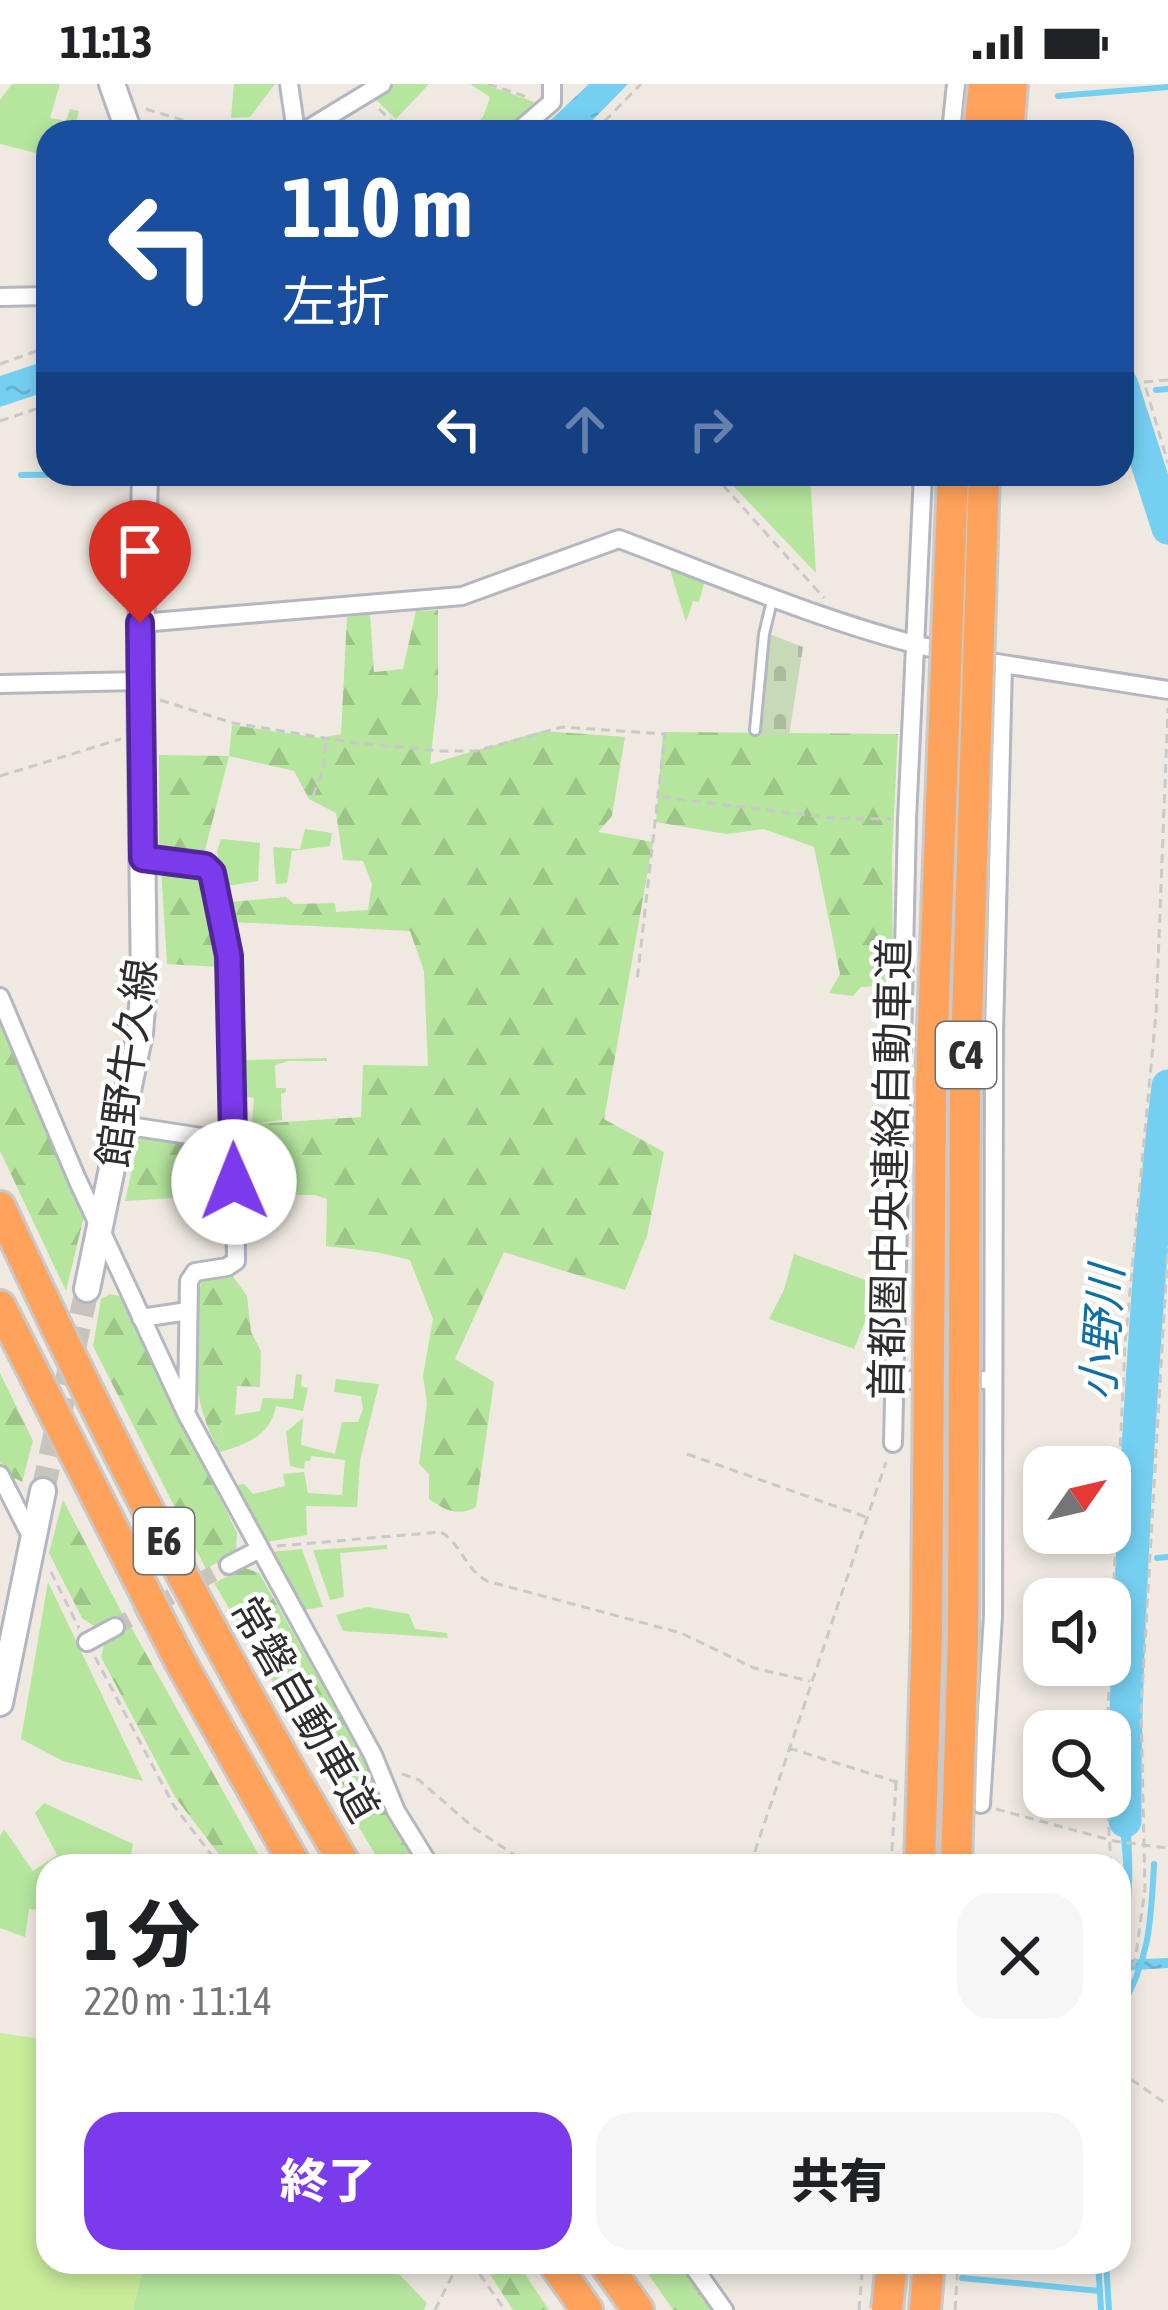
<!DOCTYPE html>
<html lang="ja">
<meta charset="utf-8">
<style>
:root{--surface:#fff;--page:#f6f6f6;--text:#202124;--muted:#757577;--accent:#7c3aed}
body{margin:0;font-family:"Asap Condensed","Noto Sans JP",sans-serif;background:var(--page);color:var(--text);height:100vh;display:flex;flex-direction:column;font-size:45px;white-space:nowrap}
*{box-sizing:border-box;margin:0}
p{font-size:39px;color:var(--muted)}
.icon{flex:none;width:66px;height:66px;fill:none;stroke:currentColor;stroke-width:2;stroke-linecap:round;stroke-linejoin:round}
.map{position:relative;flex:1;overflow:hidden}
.details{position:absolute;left:36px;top:1770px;width:1095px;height:420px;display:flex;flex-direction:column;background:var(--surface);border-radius:36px;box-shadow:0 6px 18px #0003}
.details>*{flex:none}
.hud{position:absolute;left:36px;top:36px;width:1098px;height:366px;border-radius:36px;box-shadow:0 6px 18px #0003;background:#1a4fa0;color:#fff;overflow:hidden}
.needle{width:78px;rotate:56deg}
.controls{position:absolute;left:1023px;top:1362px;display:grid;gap:24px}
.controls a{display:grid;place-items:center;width:108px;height:108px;border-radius:24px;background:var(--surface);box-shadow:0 6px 18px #0003;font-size:60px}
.pin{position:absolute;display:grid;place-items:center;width:102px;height:102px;color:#fff;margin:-123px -51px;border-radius:50% 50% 50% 0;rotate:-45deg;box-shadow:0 0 12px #0007}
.pin .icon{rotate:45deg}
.me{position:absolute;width:132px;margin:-66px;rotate:359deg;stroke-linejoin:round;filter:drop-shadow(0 0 9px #0008)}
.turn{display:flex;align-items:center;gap:42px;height:252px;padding:0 48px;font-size:54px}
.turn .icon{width:156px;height:156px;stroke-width:2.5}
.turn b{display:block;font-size:84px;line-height:102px}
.lanes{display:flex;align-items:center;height:114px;padding:0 48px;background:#0003;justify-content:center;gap:60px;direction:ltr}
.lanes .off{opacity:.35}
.round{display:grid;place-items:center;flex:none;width:126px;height:126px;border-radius:36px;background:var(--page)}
.overview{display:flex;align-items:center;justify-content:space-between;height:204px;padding:0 48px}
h1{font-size:72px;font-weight:800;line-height:90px}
.cta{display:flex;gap:24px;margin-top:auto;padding:24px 48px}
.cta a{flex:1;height:138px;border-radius:36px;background:var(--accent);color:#fff;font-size:48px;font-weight:800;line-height:138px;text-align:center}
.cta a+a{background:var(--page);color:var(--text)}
.status{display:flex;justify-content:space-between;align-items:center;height:84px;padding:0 60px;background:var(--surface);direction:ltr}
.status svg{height:33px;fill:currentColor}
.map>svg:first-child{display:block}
.grass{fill:#b6e59e}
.forest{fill:url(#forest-firs)}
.cemetery{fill:url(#cemetery-stones)}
.pitch{fill:#c9ec9a}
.water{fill:url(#water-ripples)}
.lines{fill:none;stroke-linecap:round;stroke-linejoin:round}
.stream{stroke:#75cff0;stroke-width:6}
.river{stroke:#75cff0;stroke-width:33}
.street-tunnel{stroke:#c8c4bd;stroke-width:16;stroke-dasharray:16 8;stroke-linecap:butt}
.secondary-tunnel{stroke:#c8c4bd;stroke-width:24;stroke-dasharray:24 12;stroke-linecap:butt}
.lane-casing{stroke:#b4b7c1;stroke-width:14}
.street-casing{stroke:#b4b7c1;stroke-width:22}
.secondary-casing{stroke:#b4b7c1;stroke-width:30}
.highway-casing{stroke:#c9c9c9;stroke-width:36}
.path{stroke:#c9c9c9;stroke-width:3;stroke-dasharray:9 6;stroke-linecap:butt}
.lane{stroke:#fff;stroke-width:8}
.street{stroke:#fff;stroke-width:16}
.secondary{stroke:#fff;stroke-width:24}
.highway{stroke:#ffa35c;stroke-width:30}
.highway-bridge-casing{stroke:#c9c9c9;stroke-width:36;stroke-linecap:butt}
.highway-bridge{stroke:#ffa35c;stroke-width:30}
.route-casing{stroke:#51269a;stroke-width:30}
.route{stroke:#7c3aed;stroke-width:21}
.labels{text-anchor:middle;stroke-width:9;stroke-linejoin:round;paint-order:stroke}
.shield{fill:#fff;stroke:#6d6d6d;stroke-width:3}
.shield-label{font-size:39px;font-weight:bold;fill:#2e2e2e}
.street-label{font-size:42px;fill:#2e2e2e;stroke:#fff}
.water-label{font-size:45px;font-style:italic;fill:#0d6fa3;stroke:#fff}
</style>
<div class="status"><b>11:13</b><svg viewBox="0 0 49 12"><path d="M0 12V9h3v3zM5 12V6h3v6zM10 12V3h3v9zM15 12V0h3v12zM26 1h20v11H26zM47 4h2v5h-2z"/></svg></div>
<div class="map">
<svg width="1168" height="2226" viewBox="0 0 1168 2226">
<defs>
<pattern id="forest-firs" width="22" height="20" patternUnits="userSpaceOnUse" patternTransform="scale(3)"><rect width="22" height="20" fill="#b6e59e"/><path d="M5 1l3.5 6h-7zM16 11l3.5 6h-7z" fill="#9dc588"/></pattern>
<pattern id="cemetery-stones" width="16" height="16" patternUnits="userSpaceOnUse" patternTransform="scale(3)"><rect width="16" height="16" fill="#c8d9b8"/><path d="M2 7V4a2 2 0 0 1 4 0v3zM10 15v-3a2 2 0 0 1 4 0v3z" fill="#acbb9e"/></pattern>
<pattern id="water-ripples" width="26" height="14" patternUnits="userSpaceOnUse" patternTransform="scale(3)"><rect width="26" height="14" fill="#75cff0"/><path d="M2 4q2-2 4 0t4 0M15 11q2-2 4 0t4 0" fill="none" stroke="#66b2ce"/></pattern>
</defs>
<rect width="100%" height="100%" fill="#efe9e1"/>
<!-- grass -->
<path class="grass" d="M12,0H60L50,34L66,37L70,25L79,27L76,38L112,48H48V72L0,60V16Z
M389,0H429L396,35L372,12Z
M470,0H485L534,18C521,48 501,48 471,48L484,31L490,13Z
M722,390H810L816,489Z
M669,482L705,496L699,518L693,517L686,538Z
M305,745L332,749L330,762L292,767L287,799L276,800L273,763L300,765Z
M221,755L260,759L258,797L221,803L217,767Z
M246,949L247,976L327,974V977H288L275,981L276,1004H286V1008L281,1010L282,1036L252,1040L254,1014L242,1012L241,957Z
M794,1170L890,1205L888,1243L866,1235L854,1265L769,1235L784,1206Z
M296,1290L302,1291L301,1302L308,1304L303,1327L276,1322C270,1353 246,1360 218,1369L215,1358L223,1355L220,1339L235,1331L260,1327L263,1314L293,1315Z
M336,1295L379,1300L360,1377L357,1423L306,1422L307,1451L267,1458L237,1401L244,1400L253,1410L285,1402L283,1390L304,1388L308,1409L342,1411L345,1376L311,1372L310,1377H305L304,1385L290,1382L286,1348L303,1334L301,1361L335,1370L342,1338H358L363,1325L361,1312L334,1308Z
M387,1461V1465L340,1469L344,1513L330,1516L313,1466Z
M302,1465L323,1523L302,1526L271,1468Z
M48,1498L143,1697L63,1677L21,1655Z
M367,1523L409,1530L415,1545L447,1549L448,1554L343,1547L336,1531Z
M44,1719L133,1760L129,1782H48V1827L29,1825L25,1853L0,1844V1752L4,1745L33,1787L57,1771L35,1729Z
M144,2178H387L427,2219L424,2226H133Z"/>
<!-- forest -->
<path class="forest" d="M234,0H275L250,33L231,34Z
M438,526V609L430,680L542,647L625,653L612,732L598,748L653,758L604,1035L664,1068L647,1152L625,1206L504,1168L455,1275L494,1298L476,1423C457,1433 445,1426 429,1415V1390L419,1380L427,1319L423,1292L433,1235L410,1176L376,1168L326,1162L327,1115L315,1111H241L240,1041L361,1033L363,981L428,982L424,887L410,847L232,838L229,818L286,813L294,820L335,819L336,828L368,826L372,800L363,777L343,776L336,729L309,715L294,687L229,672L205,766L194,771L159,768V671L229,672L232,641L320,654L341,650L347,533L370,530L374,588L403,585L416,527Z
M663,648L898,650L892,772L893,901L861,903L853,912L829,909L840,890L814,763L764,745L726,750L656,738Z
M161,783L195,790L206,804L218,883L167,880Z
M0,934L84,1132L66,1207L0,1067Z
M139,1054L222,1063L228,1081L226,1111L125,1117Z
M230,1188L247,1212L251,1248L261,1267L260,1303L237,1302L235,1333L220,1339L223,1355L215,1358C192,1319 188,1240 202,1196Z
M110,1210L123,1213L237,1449L236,1467L206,1485L93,1262L101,1215Z
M0,1289L33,1357L22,1398L5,1389L0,1378Z
M63,1416L123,1531L97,1544L82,1534L49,1469Z
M245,1484L259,1489L364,1673L390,1735L421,1782H382L214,1499Z
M131,1543L265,1782H228L175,1713L101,1573L105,1557Z
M482,2178H517L549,2226H513Z
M640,2178H681L715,2226H673Z"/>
<!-- cemetery -->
<path class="cemetery" d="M767,549L803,563L789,651H757Z"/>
<!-- pitch -->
<path class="pitch" d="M0,1949L48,1956V2178H144L133,2226H0Z"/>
<!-- water -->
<path class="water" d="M589,0H628L581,48H538Z
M48,276V307L0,323V292Z
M1125,1687C1132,1751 1139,1814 1120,1876L1168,1874V1884L1119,1887L1124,1789L1120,1742Z"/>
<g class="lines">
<!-- stream -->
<path class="stream" d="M1058,12L1168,3
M1156,306L1168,305
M21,391L110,390
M1157,1474L1168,1473
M1132,1478L1136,1477
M1119,1927C1150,1877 1151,1837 1154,1780
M1098,2178L1101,2226
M1106,2178L1109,2226
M962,2194L1100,2207"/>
<!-- river -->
<path class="river" d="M1122,301L1168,444
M1125,1737C1124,1629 1130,1522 1135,1415C1143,1277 1151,1139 1168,1002"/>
<!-- street-tunnel -->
<path class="street-tunnel" d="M115,1543L229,1481"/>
<!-- secondary-tunnel -->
<path class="secondary-tunnel" d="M43,1407L87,1205"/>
<!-- lane casing -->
<g class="lane-casing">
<path id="lane" d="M755,646L764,550L772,517"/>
</g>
<!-- street casing -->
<g class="street-casing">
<path id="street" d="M289,0L296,48
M303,48L382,0
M517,48L552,18V0
M951,48L956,0
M0,213L48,212
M141,539L462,512L619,455C723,494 840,545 948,568
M997,579L1168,606
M0,600L140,597
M143,774L205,782L212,789L229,872L233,939L236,1177L227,1183L195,1188L189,1197L187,1324
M0,913L77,1095L187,1331L373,1671L396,1727L430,1782
M123,1041L234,1058
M141,1234L188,1227
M894,1296H992
M893,1359L907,736L923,390
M0,1391L32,1454
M229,1481L258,1466
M87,1558L115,1543
M981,1720L993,1532L994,949L1003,580
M690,2178L724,2226"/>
</g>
<!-- secondary casing -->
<g class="secondary-casing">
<path id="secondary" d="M112,0L129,48
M87,1205L140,949L144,899L140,597L145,390
M0,1619L43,1407"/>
</g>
<!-- highway casing -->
<g class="highway-casing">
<path id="highway" d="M979,48L984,0
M1008,48L1012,0
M0,1123C104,1349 219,1568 346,1782
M0,1222L180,1577L296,1782
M553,2178L587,2226
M604,2178L638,2226
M925,2226L929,2178"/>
</g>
<!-- path -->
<path class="path" d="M488,0L527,13
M146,25L189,38L255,48
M379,25L404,48
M594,48L641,0
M0,280L48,263
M1168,296L1144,298L1168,379
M0,337L48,321
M713,390L824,514
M160,616L233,639L356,659L442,667H476L562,643L665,650L637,897
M0,692L121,655
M313,712L324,682L326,655
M662,713L831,734L891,735
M687,1370L866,1433
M277,1462L441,1448C463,1462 464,1484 487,1497L681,1549L754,1584L810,1597
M51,1488L79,1544
M95,1573L174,1722L220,1782
M1107,1647L1125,1261L1156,929L1168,624
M789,1664L900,1699
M402,1690L419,1696L474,1744L531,1782
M1107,1713L1111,1782
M996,1725L1114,1757L1168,1764
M750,1782L886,1378
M891,1782L896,1699
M1119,1909L1135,1878L1145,1805L1141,1627L1168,1162
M1119,1987L1168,2021
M471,2178L505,2226
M435,2226L459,2178
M859,2226L863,2178
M955,2226L958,2178"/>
<!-- lane -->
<use href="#lane" class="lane"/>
<!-- street -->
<use href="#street" class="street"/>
<!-- secondary -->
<use href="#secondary" class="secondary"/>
<!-- highway -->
<use href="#highway" class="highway"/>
<!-- highway-bridge casing -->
<g class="highway-bridge-casing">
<path id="highway-bridge" d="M920,1782L927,1548L931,999L953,390
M956,1782L963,1552L965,1000L984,390
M887,2226L892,2178"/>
</g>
<!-- highway-bridge -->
<use href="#highway-bridge" class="highway-bridge"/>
</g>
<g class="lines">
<!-- route casing -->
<g class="route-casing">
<path id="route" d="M140,539L143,774L205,782L212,789L229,872L234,1098"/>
</g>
<!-- route -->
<use href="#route" class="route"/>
</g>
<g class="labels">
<!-- shield labels -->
<g class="shield">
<rect x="936" y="938" width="60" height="66" rx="9"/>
<rect x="134" y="1424" width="60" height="66" rx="9"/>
</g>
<g class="shield-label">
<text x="966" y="985">C4</text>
<text x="164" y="1471">E6</text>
</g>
<!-- street labels -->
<g class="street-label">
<text transform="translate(127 979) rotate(-82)" y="15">館野牛久線</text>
<text transform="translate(890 1085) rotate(-89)" y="15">首都圏中央連絡自動車道</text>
<text transform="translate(305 1625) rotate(60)" y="15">常磐自動車道</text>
</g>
<!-- water labels -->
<g class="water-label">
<text transform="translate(1102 1249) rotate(-86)" y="16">小野川</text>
</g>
</g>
</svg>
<div class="controls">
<a><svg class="needle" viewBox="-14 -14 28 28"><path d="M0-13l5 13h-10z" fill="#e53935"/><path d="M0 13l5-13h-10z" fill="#757577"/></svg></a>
<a><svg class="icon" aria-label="sound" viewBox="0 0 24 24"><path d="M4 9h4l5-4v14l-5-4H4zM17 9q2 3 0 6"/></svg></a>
<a><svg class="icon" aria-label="search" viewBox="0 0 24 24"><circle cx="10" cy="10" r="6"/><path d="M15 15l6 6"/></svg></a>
</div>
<div class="pin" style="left:140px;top:539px;background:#d93025"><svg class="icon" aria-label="arrive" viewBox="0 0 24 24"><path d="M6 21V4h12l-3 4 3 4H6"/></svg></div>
<svg class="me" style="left:234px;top:1098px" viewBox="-20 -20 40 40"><circle r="19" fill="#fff"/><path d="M0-13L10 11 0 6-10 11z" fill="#7c3aed"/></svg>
<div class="hud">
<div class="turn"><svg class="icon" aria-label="left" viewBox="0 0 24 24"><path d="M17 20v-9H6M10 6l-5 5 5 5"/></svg><div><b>110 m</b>左折</div></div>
<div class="lanes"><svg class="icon" aria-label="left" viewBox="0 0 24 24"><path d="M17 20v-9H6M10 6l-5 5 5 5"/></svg><svg class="icon off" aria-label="ahead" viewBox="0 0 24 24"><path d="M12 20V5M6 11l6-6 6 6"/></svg><svg class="icon off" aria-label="right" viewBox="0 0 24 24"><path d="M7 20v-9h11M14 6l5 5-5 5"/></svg></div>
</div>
<section class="details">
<div class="overview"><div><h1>1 分</h1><p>220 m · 11:14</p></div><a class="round"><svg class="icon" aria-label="close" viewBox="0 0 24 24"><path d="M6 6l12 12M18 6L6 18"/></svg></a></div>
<div class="cta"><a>終了</a><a>共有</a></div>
</section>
</div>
